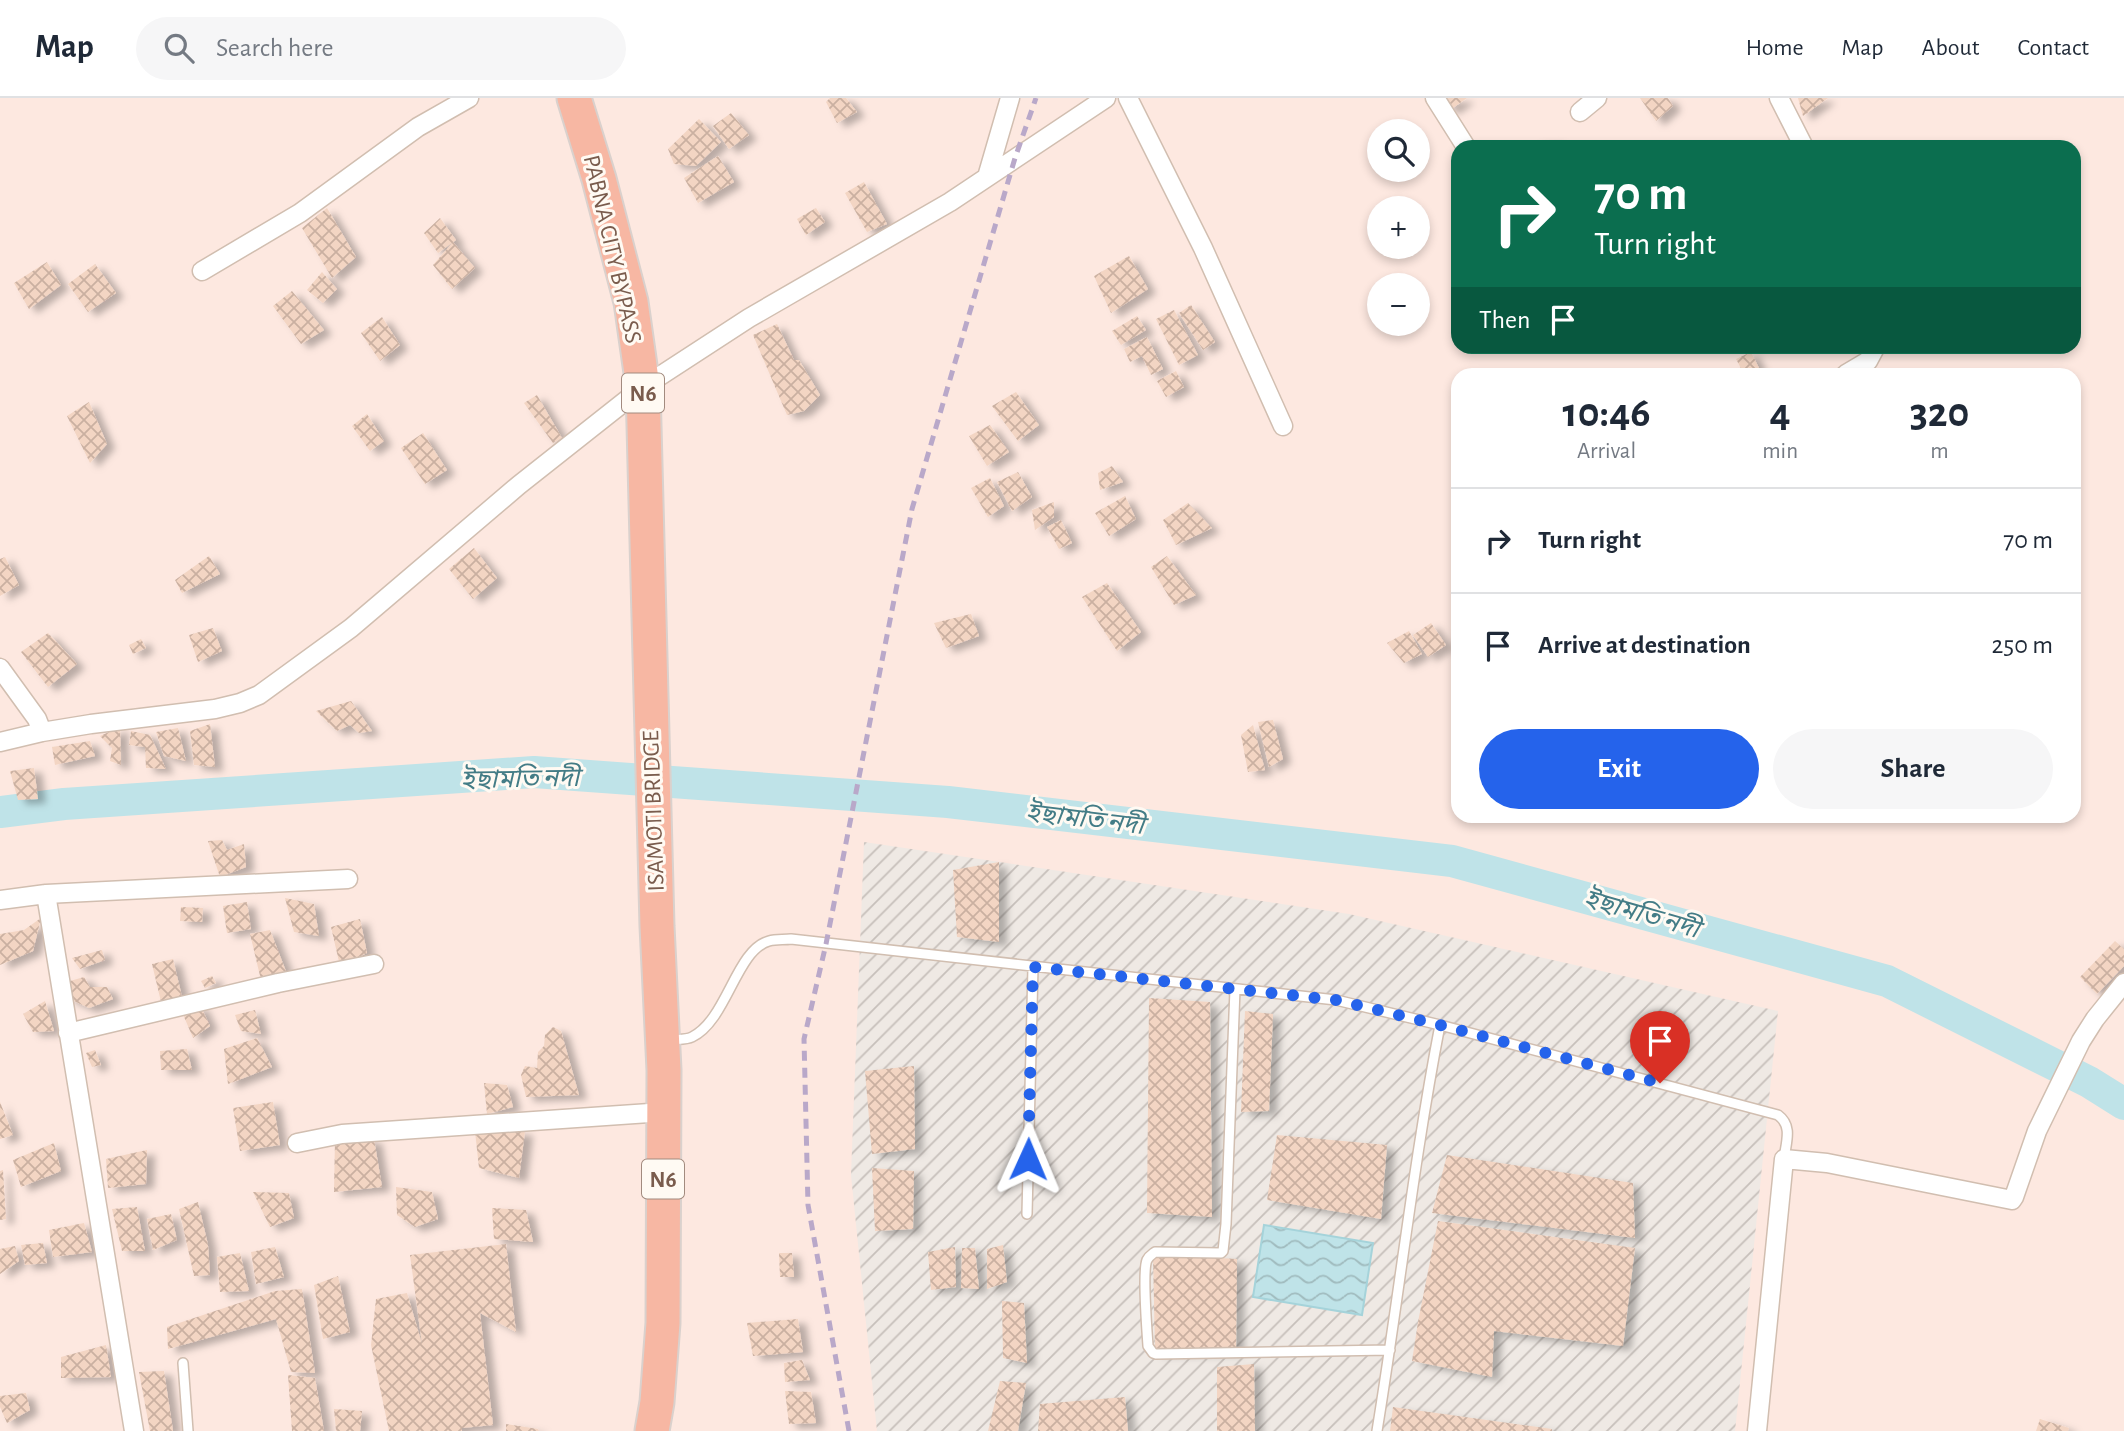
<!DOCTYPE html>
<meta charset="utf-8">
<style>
:root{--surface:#fff;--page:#f6f6f7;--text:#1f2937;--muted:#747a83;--line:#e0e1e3;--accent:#2563eb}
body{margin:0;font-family:"Alegreya Sans","Noto Sans Bengali",sans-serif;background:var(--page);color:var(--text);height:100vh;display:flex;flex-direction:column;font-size:26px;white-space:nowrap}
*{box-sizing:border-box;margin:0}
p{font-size:23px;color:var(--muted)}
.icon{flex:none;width:38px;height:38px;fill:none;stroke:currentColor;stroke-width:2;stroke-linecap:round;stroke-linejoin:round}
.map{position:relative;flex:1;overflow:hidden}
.sheet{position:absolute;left:1451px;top:270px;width:630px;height:455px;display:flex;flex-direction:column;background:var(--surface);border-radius:21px;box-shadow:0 4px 10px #0003}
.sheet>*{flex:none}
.banner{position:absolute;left:1451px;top:42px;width:630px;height:214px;border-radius:21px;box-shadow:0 4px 10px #0003;background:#0b6e4f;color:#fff;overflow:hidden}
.buttons{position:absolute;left:1367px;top:21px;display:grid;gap:14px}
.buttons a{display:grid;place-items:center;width:63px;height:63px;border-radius:50%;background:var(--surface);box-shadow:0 4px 10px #0003;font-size:35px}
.pin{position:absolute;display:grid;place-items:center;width:60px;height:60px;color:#fff;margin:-72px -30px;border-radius:50% 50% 50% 0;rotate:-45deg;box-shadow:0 0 7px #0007}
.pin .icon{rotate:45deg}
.me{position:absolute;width:77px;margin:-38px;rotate:1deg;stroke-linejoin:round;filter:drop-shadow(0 0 5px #0008)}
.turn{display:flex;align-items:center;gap:24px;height:147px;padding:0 28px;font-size:32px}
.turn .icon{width:91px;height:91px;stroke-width:2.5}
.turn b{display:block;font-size:49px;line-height:60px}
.then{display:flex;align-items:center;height:66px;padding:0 28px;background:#0003;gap:14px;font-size:26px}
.eta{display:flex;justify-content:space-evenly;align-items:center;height:119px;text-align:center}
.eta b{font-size:42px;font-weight:700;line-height:49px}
.cta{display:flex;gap:14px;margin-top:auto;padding:14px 28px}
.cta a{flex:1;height:80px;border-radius:42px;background:var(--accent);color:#fff;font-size:28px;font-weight:700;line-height:80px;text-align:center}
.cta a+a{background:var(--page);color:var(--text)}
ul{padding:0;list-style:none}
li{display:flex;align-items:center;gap:21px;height:105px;padding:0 28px;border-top:2px solid var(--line)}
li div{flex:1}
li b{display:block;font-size:26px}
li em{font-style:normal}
header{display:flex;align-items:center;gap:42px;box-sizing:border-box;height:98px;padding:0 35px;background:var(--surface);border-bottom:2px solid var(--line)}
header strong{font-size:33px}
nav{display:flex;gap:38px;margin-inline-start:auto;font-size:24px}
.search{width:490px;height:63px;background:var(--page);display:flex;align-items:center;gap:18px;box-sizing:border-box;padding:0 24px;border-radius:38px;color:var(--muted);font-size:26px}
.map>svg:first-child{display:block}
.commercial{fill:#fde8e0;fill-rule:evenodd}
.industrial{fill:url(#industrial-furrows)}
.water{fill:url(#water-waves);stroke:#a5d3da;stroke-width:2}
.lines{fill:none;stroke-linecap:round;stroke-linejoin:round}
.river{stroke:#bfe3e8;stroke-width:32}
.building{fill:url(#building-cross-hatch);filter:url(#shadow)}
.lane-casing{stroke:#d1beb0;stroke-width:12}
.street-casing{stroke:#d1beb0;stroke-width:21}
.highway-casing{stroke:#dad1cd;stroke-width:37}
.lane{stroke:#fff;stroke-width:9}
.street{stroke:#fff;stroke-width:18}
.highway{stroke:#f7b7a3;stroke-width:33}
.rail{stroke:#b9a8c9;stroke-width:5;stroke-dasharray:10 7;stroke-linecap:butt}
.route{stroke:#2563eb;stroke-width:12;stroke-dasharray:0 21.6}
.labels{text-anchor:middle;stroke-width:6;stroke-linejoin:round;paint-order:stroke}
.shield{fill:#fffaf3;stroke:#a28b7f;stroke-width:2}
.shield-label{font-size:23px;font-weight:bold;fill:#7a5c4d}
.street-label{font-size:24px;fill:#7a5c4d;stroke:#fffaf3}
.water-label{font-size:26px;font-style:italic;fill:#437c86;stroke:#fffaf3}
</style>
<header>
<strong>Map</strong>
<div class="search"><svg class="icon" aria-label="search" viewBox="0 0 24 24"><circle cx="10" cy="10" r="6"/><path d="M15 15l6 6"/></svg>Search here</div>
<nav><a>Home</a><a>Map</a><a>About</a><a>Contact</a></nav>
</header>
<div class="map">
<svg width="2124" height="1333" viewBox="0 0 2124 1333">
<defs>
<pattern id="industrial-furrows" width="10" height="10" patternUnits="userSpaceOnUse" patternTransform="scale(1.75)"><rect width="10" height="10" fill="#efe9e4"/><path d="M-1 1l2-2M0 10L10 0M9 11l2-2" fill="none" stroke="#c7c0bb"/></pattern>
<pattern id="water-waves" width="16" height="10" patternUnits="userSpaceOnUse" patternTransform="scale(1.75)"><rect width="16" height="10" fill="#bfe3e8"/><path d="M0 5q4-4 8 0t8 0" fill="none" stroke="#a0bbbe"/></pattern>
<pattern id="building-cross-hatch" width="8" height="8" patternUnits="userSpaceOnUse" patternTransform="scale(1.75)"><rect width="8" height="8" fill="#f3d5c3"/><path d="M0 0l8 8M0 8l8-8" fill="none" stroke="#cab0a1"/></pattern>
<filter id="shadow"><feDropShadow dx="8" dy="4.5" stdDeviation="3.5" flood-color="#0004"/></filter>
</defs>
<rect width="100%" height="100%" fill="#fdf6ec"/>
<!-- commercial -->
<path class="commercial" d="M0,0H2124V1333H0ZM1379,33H1418V72H1379ZM1458,49H2074V248H1458ZM1379,110H1418V149H1379ZM1379,187H1418V226H1379ZM1458,276H2074V718H1458Z"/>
<!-- industrial -->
<path class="industrial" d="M864,744L1349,816L1778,913L1735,1333H877L851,1077Z"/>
<!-- water -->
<path class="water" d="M1264,1127L1373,1145L1362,1217L1253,1199Z"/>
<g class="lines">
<!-- river -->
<path class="river" d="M0,714L64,706L534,674L948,704L1452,763L1887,883L2089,984L2124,1006"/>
</g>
<!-- building -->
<path class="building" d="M830,0H846L857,14L837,25L826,4Z
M1441,0H1467L1450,12Z
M1640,0H1668L1673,8L1656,23Z
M1798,0H1828L1803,18Z
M731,15L749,37L729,51L713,28Z
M699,21L721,44L696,68L674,66L668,51Z
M1555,42L1561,49H1525L1536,43Z
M718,58L734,84L698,105L684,80Z
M864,84L887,126L867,134L845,95Z
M327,110L356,159L332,180L302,130Z
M816,110L825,124L806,137L797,121Z
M440,120L456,142L438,155L424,135Z
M453,144L475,170L452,191L433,167Z
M1129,158L1148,191L1111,215L1094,178Z
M47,164L61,187L29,211L14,185Z
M95,166L116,195L88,214L68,186Z
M322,174L337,191L323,205L307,192Z
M292,193L324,232L301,246L273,208Z
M1191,207L1215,244L1203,252L1179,215Z
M1174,212L1198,257L1179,267L1156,221Z
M1137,218L1146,232L1121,247L1112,233Z
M382,219L400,247L380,263L361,235Z
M777,226L794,262H799L820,297L804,313L787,317L753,237Z
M1147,239L1163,271L1151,277L1142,258L1130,264L1124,251Z
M1751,254L1759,270L1744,276L1736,261Z
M1176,273L1184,289L1166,299L1157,283Z
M1016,294L1039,327L1018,343L992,308Z
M537,297L562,340L553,345L524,305Z
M89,304L107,346L90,365L67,318Z
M367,316L384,343L370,353L352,328Z
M990,327L1009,354L987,368L969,338Z
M423,335L447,372L425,386L401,350Z
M1112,368L1123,384L1100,392L1098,375Z
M1018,374L1032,399L1012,413L997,384Z
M990,380L1004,408L988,419L971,390Z
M1125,398L1136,421L1109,438L1095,415Z
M1054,404V419L1035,432L1032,412Z
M1188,405L1212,430L1176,447L1163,422Z
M1061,422L1072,445L1059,451L1047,429Z
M474,450L497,480L473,501L449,471Z
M209,458L220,476L182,495L175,482Z
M1167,458L1196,497L1174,507L1151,469Z
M5,459L19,487L0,498V461Z
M1107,485L1141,534L1117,553L1082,499Z
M971,516L979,538L946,550L934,525Z
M1431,525L1446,547L1428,559L1413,537Z
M213,530L222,553L198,564L189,537Z
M1409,533L1422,556L1404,565L1387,545Z
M48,535L77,566L48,589L21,554Z
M141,541L146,550L133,556L129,547Z
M351,603L372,633L359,635L350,627L337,633L316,613Z
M1273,622L1283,661L1269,669L1258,624Z
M210,626L215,669L194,667L190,633Z
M1253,627L1265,672L1248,674L1241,637Z
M120,629L121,667L110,663L112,650L100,638Z
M178,630L186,663L164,658L156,634Z
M131,633L150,637L166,671L146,670L145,649L129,647Z
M90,643L95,658L55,667L52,649Z
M34,670L38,701L18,702L10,673Z
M222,742L227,752L244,746L246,769L220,779L208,743Z
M999,764V844L957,839L953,772Z
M285,800L314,806L319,838L294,834Z
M247,804L251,831L227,835L223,808Z
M181,809L203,810L202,824L180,823Z
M41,820L33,853L0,867V836L24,832Z
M360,821L367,855L340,868L331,829Z
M270,832L287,876L261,882L250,836Z
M2115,843L2124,851V868L2097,896L2080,879Z
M102,852L105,862L80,871L72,860Z
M173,861L183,903L162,908L152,866Z
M212,878L216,885L205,890L201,883Z
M84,879L90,889H107L113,901L89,910L67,900L63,885Z
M1149,900L1210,904L1212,1119L1147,1115Z
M45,903L54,933L33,934L23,916Z
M200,907L210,928L193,940L182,914Z
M255,912L261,936L241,933L235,917Z
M1245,913L1273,916L1269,1013L1241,1014Z
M553,929L561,933L579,997L526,999L521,977L525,968L537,970L538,954L544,948L545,937Z
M257,940L272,969L228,986L224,951Z
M187,951L192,972H161L160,953Z
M95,952L101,967L92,969L86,955Z
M914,968L915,1051L872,1056L865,973Z
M484,985L507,987L513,1009L487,1016Z
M0,1004L13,1037L0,1041Z
M273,1004L280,1047L240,1053L233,1010Z
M475,1033H525L519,1080L479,1070Z
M1277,1037L1387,1047L1381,1121L1267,1102Z
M335,1041H374L382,1089L334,1094Z
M54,1045L61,1073L21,1089L13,1062Z
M147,1052L146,1086L108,1090L106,1061Z
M1447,1057L1633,1085L1635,1140L1432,1115Z
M872,1070L914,1073L913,1131L875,1133Z
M3,1072L6,1121L0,1122V1073Z
M396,1089L432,1094L438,1121L415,1129L397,1117Z
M253,1094L289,1095L294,1120L270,1129Z
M198,1104L208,1147L210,1177L194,1178L179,1111Z
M137,1109L145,1153H122L112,1111Z
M492,1110L526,1112L533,1144L494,1141Z
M171,1116L177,1142L153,1152L147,1121Z
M1438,1123L1635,1150L1623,1248L1494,1233L1492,1279L1412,1263L1418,1224Z
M84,1125L92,1154L53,1159L49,1132Z
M43,1145L47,1165L25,1167L21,1147Z
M506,1146L516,1234L480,1215L493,1327L462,1330V1333H389L371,1247L376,1201L407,1195L422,1246L410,1157Z
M1003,1147L1007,1184L987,1191V1151Z
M15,1148L19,1163L0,1176V1151Z
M275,1149L284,1179L256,1186L251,1154Z
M955,1149L956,1189L931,1192L928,1154Z
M962,1150H975L979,1191L961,1190Z
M240,1155L249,1193L220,1194L217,1159Z
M779,1155H792L794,1179H780Z
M1153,1156L1237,1161L1236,1253L1155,1254Z
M338,1178L350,1234L323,1241L314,1187Z
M302,1191L315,1275L291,1274L276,1221L168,1251L167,1229L275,1193Z
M1002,1203L1024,1205L1027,1265L1003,1260Z
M798,1221L803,1254L753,1258L747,1225Z
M106,1247L111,1279L61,1280V1259Z
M802,1262L810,1282L785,1284L784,1265Z
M1254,1266L1255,1333H1217V1269Z
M164,1273L173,1333H150L139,1274Z
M288,1277L315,1280L324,1333H292Z
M1000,1283L1026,1285L1018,1333H988Z
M785,1293L811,1294L816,1325L789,1326Z
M26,1295L30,1312L7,1325L0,1309V1298Z
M1125,1299L1128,1333H1038L1040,1306Z
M1393,1309L1552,1331V1333H1390Z
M334,1311L362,1313L360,1333H336Z
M2040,1321L2069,1330L2068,1333H2036Z
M506,1326L538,1331L539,1333H506Z"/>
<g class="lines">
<!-- lane casing -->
<g class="lane-casing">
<path id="lane" d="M1235,891L1226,1126L1223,1153L1221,1155L1155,1154C1151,1157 1149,1158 1147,1162C1142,1173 1147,1232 1148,1248L1153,1255L1156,1256L1390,1252
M670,942C677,941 686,942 692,939C727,922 736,852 769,843C776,841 784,842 791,841L1336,902L1440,927L1778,1017C1793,1028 1786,1044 1784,1061
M1027,1116L1033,869
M183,1265L188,1333
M1377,1333C1399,1198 1414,1061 1440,927"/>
</g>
<!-- street casing -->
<g class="street-casing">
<path id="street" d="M1128,0L1203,150L1283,328
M1435,0L1466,49
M1779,0L1804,49
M1580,14L1597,0
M987,79L1010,0
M202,173L300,115L418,29L469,0
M1846,276L1868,263L1876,248
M0,570L37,621L42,634
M0,644L42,634L91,626L215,611L240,605L259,597L351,530L519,387L643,289L749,220L950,104L1106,0
M46,796L134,1333
M0,802L46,796L348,781
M68,935L278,885L374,866
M297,1045L342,1036L664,1014
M1757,1333L1784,1061L1827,1065L2012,1102L2014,1099L2037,1033L2081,943L2095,921L2124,885"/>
</g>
<!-- highway casing -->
<g class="highway-casing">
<path id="highway" d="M574,0L599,81L631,204L643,289L657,828L664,972L663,1225L657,1304L652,1333"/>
</g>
<!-- lane -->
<use href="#lane" class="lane"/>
<!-- street -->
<use href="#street" class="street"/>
<!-- highway -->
<use href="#highway" class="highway"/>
<!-- rail -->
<path class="rail" d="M849,1333L808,1107L804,941L826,846L912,411L1015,60L1036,0"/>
</g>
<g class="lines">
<!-- route -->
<path class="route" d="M1028,1061L1033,869L1336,902L1440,927L1660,985"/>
</g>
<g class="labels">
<!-- shield labels -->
<g class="shield">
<rect x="622" y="275.5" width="42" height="39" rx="5"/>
<rect x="642" y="1061.5" width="42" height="39" rx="5"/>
</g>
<g class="shield-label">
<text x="643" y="303">N6</text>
<text x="663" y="1089">N6</text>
</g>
<!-- street labels -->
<g class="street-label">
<text transform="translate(613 151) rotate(77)" y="8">PABNA CITY BYPASS</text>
<text transform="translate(653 713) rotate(-92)" y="8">ISAMOTI BRIDGE</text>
</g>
<!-- water labels -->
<g class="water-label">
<text transform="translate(520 680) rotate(-1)" y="9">ইছামতি নদী</text>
<text transform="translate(1085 720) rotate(7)" y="9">ইছামতি নদী</text>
<text transform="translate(1642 815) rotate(16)" y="9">ইছামতি নদী</text>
</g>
</g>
</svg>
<div class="buttons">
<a><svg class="icon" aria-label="search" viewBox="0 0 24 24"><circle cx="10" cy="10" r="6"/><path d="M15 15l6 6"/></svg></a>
<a>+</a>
<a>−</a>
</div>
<div class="pin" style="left:1660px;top:985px;background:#d93025"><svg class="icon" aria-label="arrive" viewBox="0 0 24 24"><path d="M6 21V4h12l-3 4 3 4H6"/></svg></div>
<svg class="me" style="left:1028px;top:1061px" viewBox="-20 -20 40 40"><path d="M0-17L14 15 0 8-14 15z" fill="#2563eb" stroke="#fff" stroke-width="4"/></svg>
<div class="banner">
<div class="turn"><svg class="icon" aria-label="right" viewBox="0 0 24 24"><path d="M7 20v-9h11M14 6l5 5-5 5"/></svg><div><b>70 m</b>Turn right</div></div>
<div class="then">Then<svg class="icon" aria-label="arrive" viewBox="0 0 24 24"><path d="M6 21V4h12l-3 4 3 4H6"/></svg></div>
</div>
<section class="sheet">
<div class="eta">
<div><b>10:46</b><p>Arrival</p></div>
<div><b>4</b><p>min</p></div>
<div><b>320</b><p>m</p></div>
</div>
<ul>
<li><svg class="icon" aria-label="right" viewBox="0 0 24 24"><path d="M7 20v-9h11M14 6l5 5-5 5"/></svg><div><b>Turn right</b></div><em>70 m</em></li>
<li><svg class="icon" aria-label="arrive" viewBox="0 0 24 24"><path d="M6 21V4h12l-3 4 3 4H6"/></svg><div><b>Arrive at destination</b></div><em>250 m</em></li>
</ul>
<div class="cta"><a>Exit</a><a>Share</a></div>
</section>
</div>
